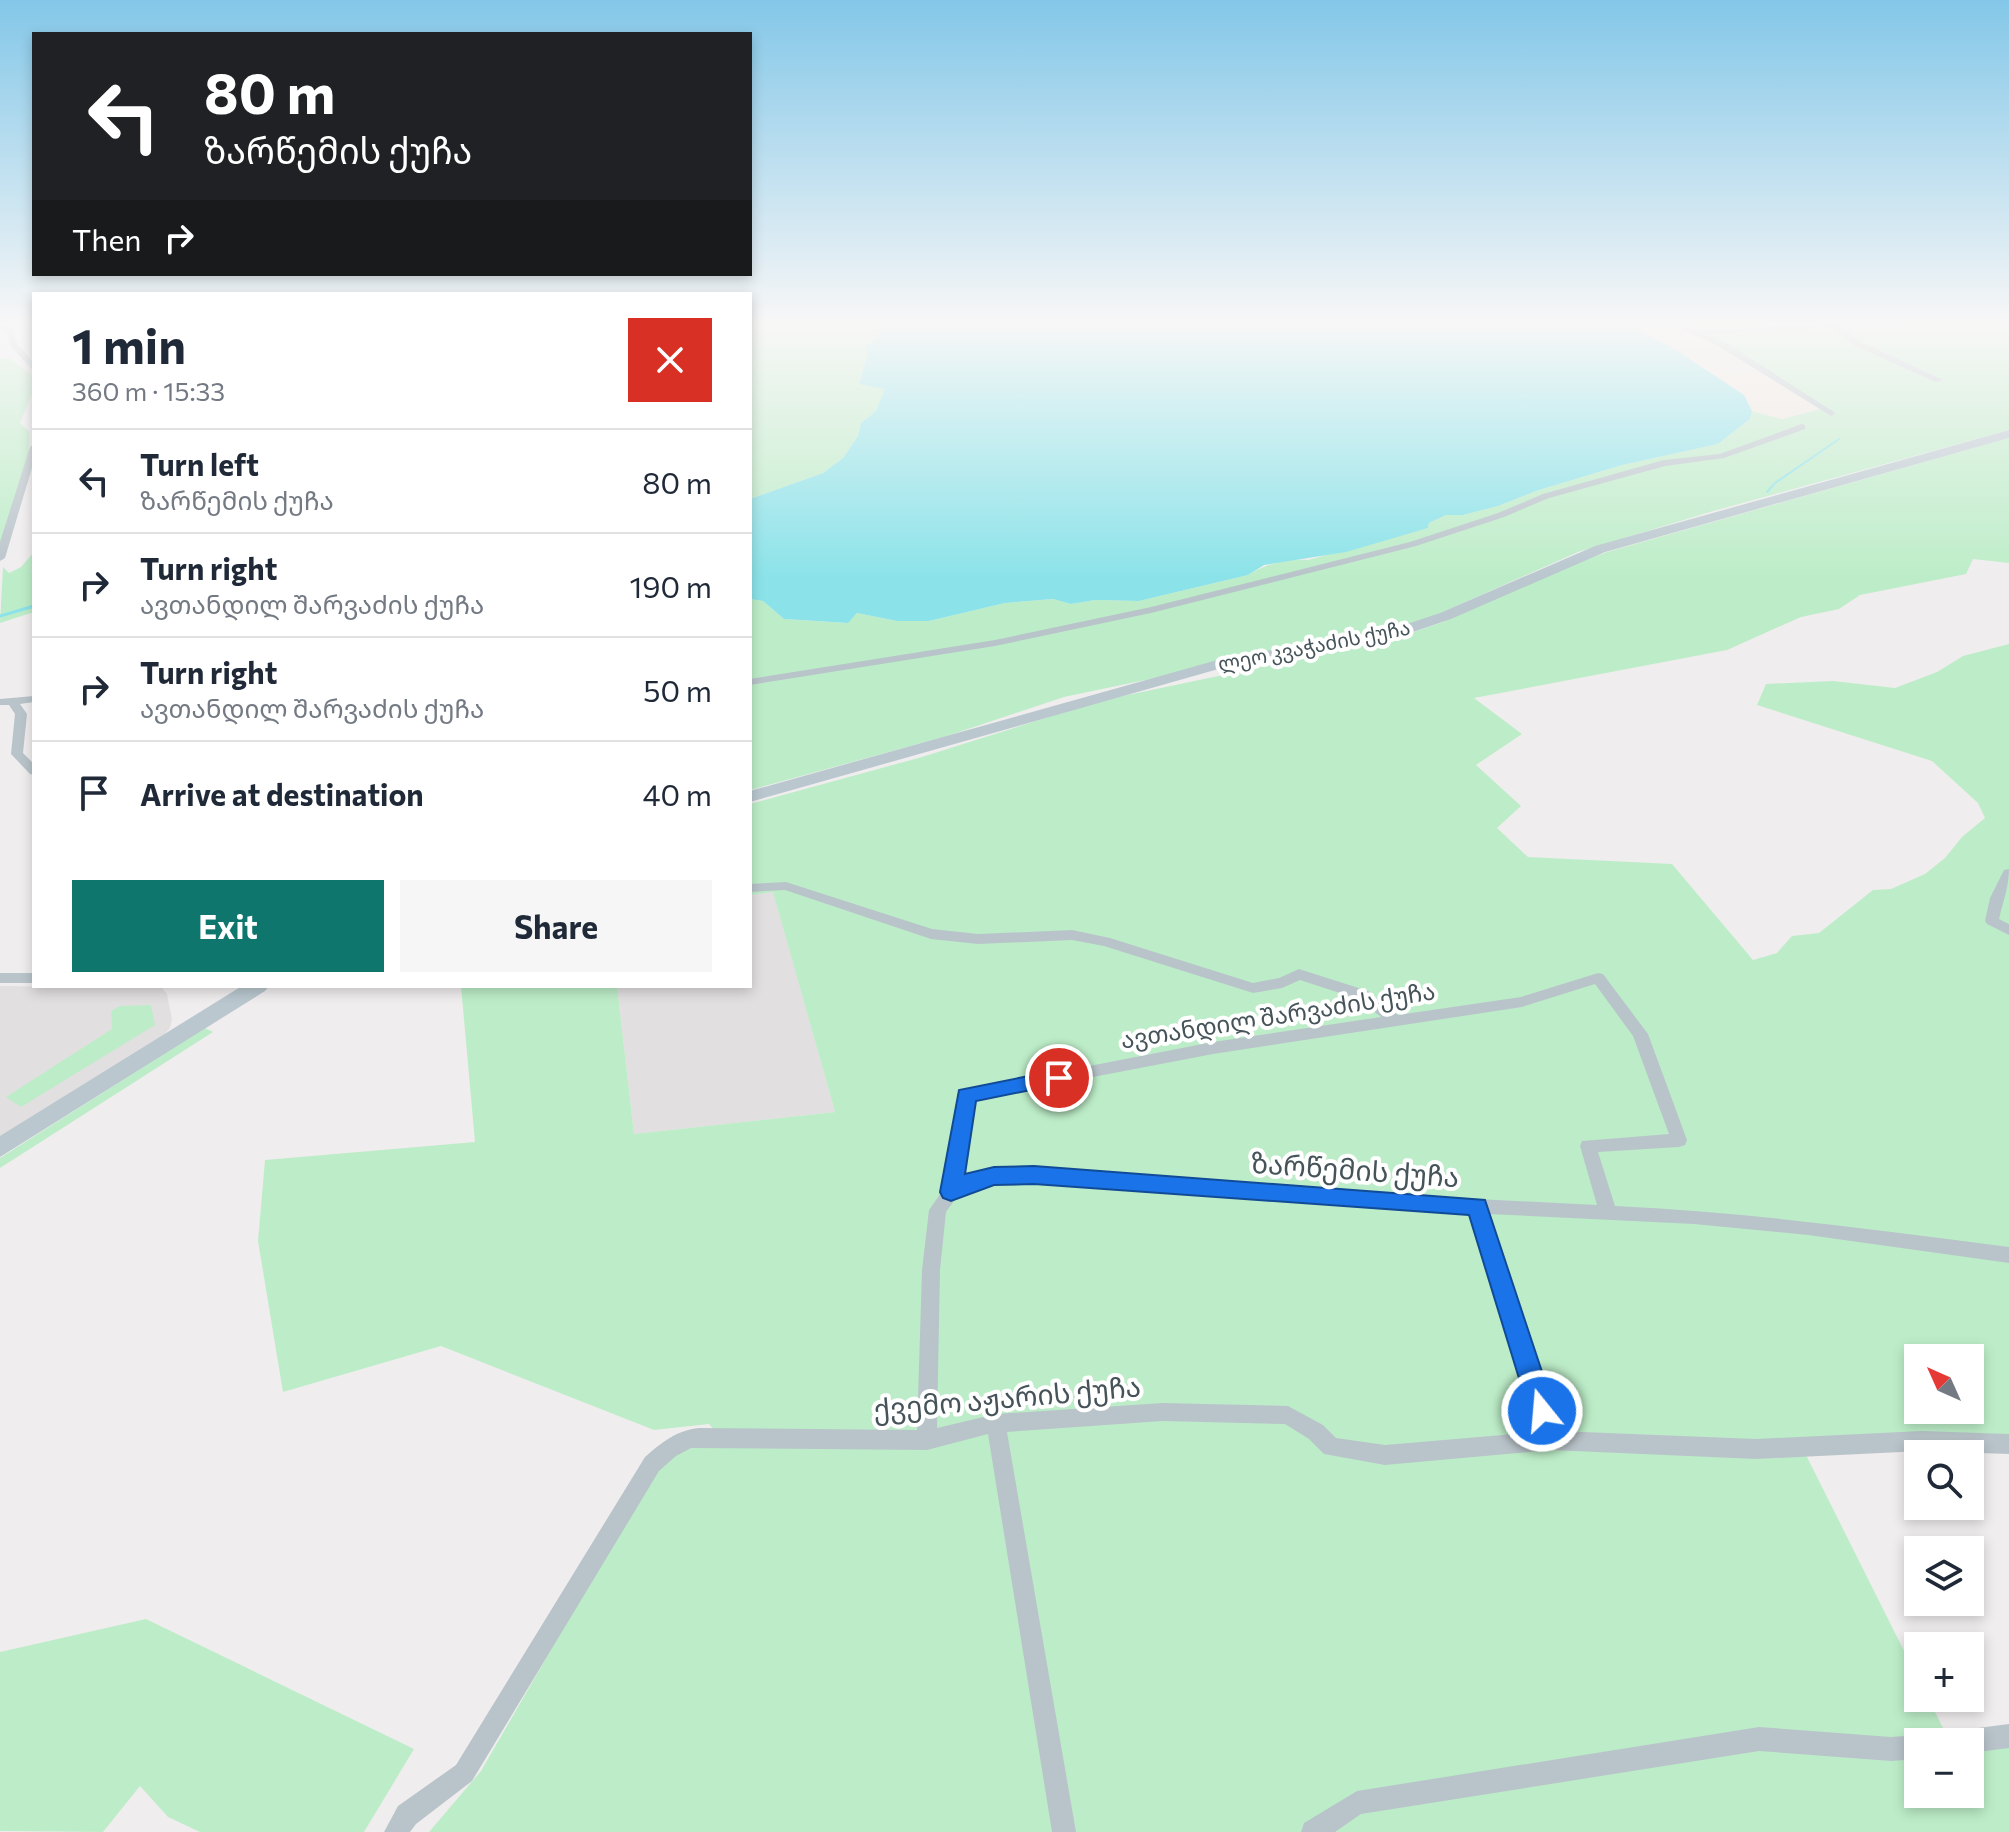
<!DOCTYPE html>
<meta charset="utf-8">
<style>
:root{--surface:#fff;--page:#f6f6f7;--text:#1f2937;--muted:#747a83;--line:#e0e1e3;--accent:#0f766e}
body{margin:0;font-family:Commissioner,"Noto Sans Georgian",sans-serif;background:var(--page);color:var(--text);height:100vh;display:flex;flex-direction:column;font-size:30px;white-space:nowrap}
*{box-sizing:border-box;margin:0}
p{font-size:26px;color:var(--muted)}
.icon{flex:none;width:44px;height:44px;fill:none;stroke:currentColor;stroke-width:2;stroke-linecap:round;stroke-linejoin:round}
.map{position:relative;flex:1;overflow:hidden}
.sheet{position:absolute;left:32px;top:292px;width:720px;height:696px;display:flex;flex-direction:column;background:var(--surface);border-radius:0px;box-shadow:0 4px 12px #0003}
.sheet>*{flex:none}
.hud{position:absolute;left:32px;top:32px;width:720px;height:244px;border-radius:0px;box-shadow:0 4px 12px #0003;background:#202124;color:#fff;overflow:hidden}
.needle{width:52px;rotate:315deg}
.tools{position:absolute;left:1904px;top:1344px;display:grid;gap:16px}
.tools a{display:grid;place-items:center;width:80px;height:80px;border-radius:0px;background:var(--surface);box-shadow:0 4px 12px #0003;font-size:40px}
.pin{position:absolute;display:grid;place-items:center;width:68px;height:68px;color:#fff;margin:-34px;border:4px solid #fff;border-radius:50%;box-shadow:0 2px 8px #0007}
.me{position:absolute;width:88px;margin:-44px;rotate:343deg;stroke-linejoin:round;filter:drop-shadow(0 0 6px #0008)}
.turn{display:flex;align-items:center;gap:28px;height:168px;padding:0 40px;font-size:36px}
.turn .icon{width:104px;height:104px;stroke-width:2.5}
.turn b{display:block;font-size:56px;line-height:68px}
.then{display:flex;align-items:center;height:76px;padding:0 40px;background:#0003;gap:16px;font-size:30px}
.round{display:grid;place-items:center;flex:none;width:84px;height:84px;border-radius:0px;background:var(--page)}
.head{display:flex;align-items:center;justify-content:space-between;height:136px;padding:0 40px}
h1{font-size:48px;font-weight:700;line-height:60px}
.cta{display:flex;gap:16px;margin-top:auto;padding:16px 40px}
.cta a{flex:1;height:92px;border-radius:0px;background:var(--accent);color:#fff;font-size:32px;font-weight:700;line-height:92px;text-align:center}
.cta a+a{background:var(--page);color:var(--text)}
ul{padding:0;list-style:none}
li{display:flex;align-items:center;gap:24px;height:104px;padding:0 40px;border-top:2px solid var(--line)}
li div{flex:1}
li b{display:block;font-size:30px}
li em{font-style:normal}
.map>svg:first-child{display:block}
.education{fill:#e1dfdf}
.green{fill:#bdedc8;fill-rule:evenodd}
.sand{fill:#f1e8de}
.water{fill:#8be3e9}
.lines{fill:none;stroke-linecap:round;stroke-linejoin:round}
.stream-far1{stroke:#8be3e9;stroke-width:2}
.stream{stroke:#8be3e9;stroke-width:3}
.street{fill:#b9c4ca;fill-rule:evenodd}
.secondary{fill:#bac7cf;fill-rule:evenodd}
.route{fill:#1a73e8;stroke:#114b97;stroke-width:2}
.labels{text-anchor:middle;stroke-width:8;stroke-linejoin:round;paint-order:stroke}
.far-street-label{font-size:20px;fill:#46545a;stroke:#fff}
.street-label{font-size:24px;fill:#46545a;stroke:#fff}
.near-street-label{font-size:28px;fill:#46545a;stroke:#fff}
</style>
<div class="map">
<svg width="2009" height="1832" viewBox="0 0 2009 1832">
<rect width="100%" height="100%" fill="#f0edee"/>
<!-- education -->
<path class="education" d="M773,891L835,1112L634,1134L617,986H750V895Z
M0,986L162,988L167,994L172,1019L170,1028L161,1038L0,1140Z"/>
<!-- green -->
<path class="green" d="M750,321H885L868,353L859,383L886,389L876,411L861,423L858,436L843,458L823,473L750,499Z
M1668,321H2009V430L1710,512L1578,552L1418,623L1064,697L947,736L750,790V599L763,601L784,619L847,623L857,613L897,621H929L1005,603L1053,599L1071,604L1095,600L1139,601L1248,575C1268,563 1286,559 1308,560L1428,528L1429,523L1446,515H1463L1498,506L1539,490L1622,465L1718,444L1750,419L1752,411L1782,419L1819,409L1717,344Z
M0,358H9L32,375L34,389L20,423L29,431C33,465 10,516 0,549Z
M2009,438V563L1973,559L1966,574L1860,595L1839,609L1801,617L1727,650L1474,698L1522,734L1476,765L1521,806L1497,828L1528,857L1672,864L1753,960L1777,953L1792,936L1819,933L1873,890L1891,889L1925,874L1945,858L1962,837L1985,818L1978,803L1932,761L1757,705L1766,684L1833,681L1895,688L1937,672L1963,656L2009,644V1444L1802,1447L1918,1679V1698H1928L1950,1742H1918V1794H1970V1742L2009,1736V1832H429L481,1771L657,1466L673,1453L721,1438L709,1424L654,1430L441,1346L283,1392L258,1241L265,1160L475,1142L461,986H617L634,1134L835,1112L773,892L750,895V804L922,757L1099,701L1390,640L1443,622L1568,566L1607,552ZM1918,1358H1970V1410H1918Z
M34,552V612L0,623L3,567L9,573L21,567Z
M151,1005L155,1025L21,1107L6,1097L112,1029L111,1011L120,1006Z
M205,1028L213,1032L0,1168V1158Z
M146,1619L414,1749L364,1832H200L168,1817L140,1786L103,1832L0,1831V1652Z"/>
<!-- sand -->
<path class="sand" d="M1619,321H1668L1717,344L1820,409L1782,419L1752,411L1744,395L1670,346Z"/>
<!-- water -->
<path class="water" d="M885,321H1619L1670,346L1744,395L1752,411L1750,419L1718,444L1622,465L1539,490L1498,506L1463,515H1446L1429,523L1428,528L1346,552L1264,565L1248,575L1139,601L1095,600L1071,604L1053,599L1005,603L929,621H897L857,613L848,623L784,619L763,601L750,599V499L823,473L843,458L858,436L861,423L876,411L885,389L859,384L868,353L865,347L874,342Z"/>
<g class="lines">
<!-- stream-far1 -->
<path class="stream-far1" d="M1767,492L1775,483L1839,439"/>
<!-- stream -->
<path class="stream" d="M0,616L34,606"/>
<!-- street -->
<path class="street" d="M1666,321H1675L1696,330L1931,321L1928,323L1841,327L1861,342L1943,380L1936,382L1855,346L1832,328L1704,334L1726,343L1834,412L1835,414L1831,416L1720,347Z
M0,325L12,327L18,345L34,363V371L12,348L6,330L0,329Z
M1802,424L1805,425V429L1724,458L1665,466L1549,498L1504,517L1416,546L1151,613L995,646L750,685V679L995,640L1151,607L1410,542L1498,513L1543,494L1664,460L1720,454Z
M34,444V461L5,558L0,561V542L30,447Z
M34,696V702L20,704L27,714L23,753L34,764V775L30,774L11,754L15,714L9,705H0V699Z
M2009,869C2009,887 2003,901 1999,919L2009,924V935L1987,924L1985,921L1990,898L2004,870Z
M786,882L932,929L978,934L1072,930L1110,938L1253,983L1279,978L1299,969L1368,991L1398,1015L1521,997L1598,973L1603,974L1648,1034L1687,1140L1685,1145L1679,1147L1598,1152L1615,1206C1747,1212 1878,1230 2009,1247V1263L1808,1235L1694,1224L1488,1214L1558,1431L1756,1439L1922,1431L2009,1434V1454L1922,1451L1756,1459L1551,1450L1385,1465L1324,1454L1309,1439L1285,1424L1163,1421L1007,1432L1076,1832H1052L988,1434L927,1450L691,1448L676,1456L659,1471L472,1781L416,1824L410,1832H384L398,1806L456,1765L645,1457C661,1443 677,1430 699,1428L917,1430L922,1270L929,1210L943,1190L960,1091L1213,1042L1381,1017L1358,999L1300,980L1282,988L1253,993L1104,946L1072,940L978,944L931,939L785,890L750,892V884ZM1595,984L1633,1036L1669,1134L1582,1141L1580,1146L1597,1205L1477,1199L1034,1168L994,1169L962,1178L973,1100L1213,1054L1522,1007ZM1034,1182L1470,1213L1538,1432L1385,1445L1336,1438L1323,1425L1288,1406L1163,1403L996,1414L937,1428L940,1270L946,1212L957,1197L974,1188L994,1183Z
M0,973H34V983H0Z
M2009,1724V1748L1970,1753V1742H1951L1955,1734L1963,1730Z
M1759,1727L1891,1737L1918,1735L1926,1739L1928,1742H1918V1759L1891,1761L1759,1751L1361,1814L1335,1832H1301L1304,1823L1357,1791Z"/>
<!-- secondary -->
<path class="secondary" d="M2009,430V438L1605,552L1451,619L1404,635L1229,666L750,802V791L1221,659L1395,628L1440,613L1595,546Z
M242,986H269L265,991L0,1157V1136Z"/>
</g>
<!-- sky -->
<linearGradient id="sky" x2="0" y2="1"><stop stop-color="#83c7e8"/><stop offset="0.56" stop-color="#f8f7f7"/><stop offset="1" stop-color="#f8f7f7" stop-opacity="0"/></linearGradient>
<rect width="2009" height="577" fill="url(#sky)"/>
<!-- route -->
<path class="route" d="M1059,1070L1066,1072L1069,1078L1066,1083L976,1101L965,1174L994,1167L1034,1166L1485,1200L1555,1411L1551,1419L1542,1423L1533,1419L1529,1411L1469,1215L1034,1184L994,1185L951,1201L943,1198L940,1192L959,1090Z"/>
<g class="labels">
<!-- far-street labels -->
<g class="far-street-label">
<text transform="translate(1314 646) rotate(-11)" y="7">ლეო კვაჭაძის ქუჩა</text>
</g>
<!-- street labels -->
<g class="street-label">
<text transform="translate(1278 1016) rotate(-9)" y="8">ავთანდილ შარვაძის ქუჩა</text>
</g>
<!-- near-street labels -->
<g class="near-street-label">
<text transform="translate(1355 1170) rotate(4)" y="10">ზარწემის ქუჩა</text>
<text transform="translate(1007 1398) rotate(-5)" y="10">ქვემო აჟარის ქუჩა</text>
</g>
</g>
</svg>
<div class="tools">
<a><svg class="needle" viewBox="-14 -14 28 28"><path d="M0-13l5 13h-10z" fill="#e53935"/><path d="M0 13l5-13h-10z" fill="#747a83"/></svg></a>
<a><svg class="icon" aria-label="search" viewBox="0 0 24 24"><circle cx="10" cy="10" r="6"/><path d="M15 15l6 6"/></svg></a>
<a><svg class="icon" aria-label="layers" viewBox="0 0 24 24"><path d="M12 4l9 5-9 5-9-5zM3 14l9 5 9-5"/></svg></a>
<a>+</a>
<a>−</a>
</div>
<div class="pin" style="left:1059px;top:1078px;background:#d93025"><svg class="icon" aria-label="arrive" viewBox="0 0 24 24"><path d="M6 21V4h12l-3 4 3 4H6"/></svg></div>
<svg class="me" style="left:1542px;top:1411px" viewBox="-20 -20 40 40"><circle r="17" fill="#1a73e8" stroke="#fff" stroke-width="3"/><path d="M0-11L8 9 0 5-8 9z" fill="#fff"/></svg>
<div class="hud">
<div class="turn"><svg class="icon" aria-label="left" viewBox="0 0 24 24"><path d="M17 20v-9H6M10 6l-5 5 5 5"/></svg><div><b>80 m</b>ზარწემის ქუჩა</div></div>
<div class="then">Then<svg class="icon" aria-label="right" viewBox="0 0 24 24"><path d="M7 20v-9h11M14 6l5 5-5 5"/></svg></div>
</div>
<section class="sheet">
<div class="head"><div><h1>1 min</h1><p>360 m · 15:33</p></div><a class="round" style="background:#d93025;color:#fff"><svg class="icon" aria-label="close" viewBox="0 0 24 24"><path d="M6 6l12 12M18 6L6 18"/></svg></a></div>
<ul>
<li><svg class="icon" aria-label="left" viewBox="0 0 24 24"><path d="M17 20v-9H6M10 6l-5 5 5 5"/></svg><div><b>Turn left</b><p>ზარწემის ქუჩა</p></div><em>80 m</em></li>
<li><svg class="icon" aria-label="right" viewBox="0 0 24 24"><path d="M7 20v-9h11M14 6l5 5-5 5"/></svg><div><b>Turn right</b><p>ავთანდილ შარვაძის ქუჩა</p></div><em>190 m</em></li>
<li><svg class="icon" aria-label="right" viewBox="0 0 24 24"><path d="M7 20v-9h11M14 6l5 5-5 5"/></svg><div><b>Turn right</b><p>ავთანდილ შარვაძის ქუჩა</p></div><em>50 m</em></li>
<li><svg class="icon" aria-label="arrive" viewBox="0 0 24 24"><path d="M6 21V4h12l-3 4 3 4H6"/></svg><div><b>Arrive at destination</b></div><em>40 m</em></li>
</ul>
<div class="cta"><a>Exit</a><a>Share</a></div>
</section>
</div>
